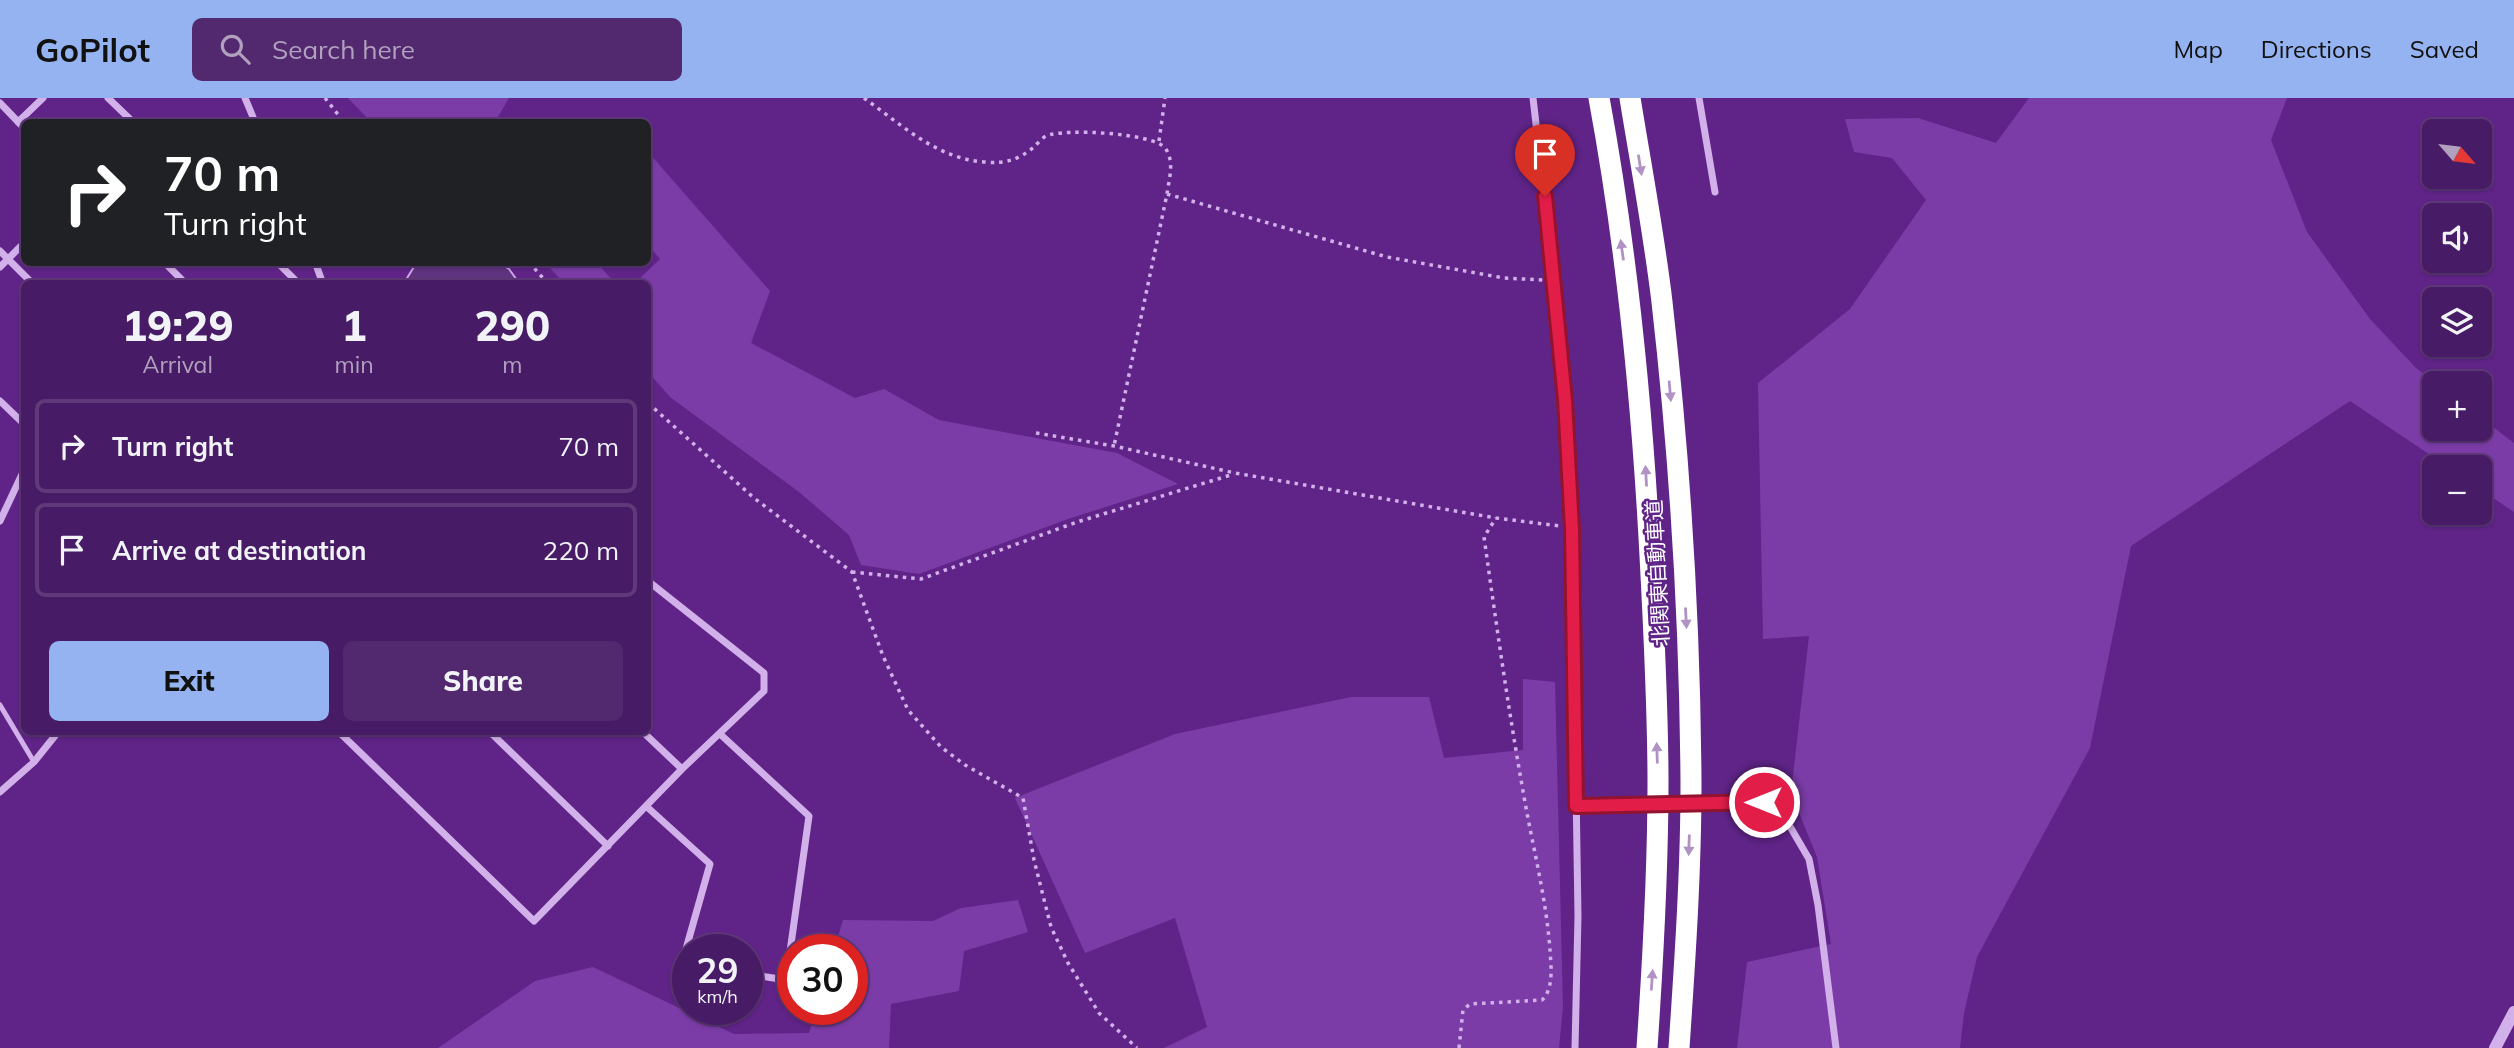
<!DOCTYPE html>
<meta charset="utf-8">
<style>
:root{--surface:#481b66;--page:#52286f;--text:#f1f3f6;--muted:#b1a1bf;--line:#60397a;--accent:#95b2f1}
body{margin:0;font-family:Mulish,"Noto Sans JP",sans-serif;background:var(--page);color:var(--text);height:100vh;display:flex;flex-direction:column;font-size:26px;white-space:nowrap}
*{box-sizing:border-box;margin:0}
p{font-size:23px;color:var(--muted)}
.icon{flex:none;width:38px;height:38px;fill:none;stroke:currentColor;stroke-width:2;stroke-linecap:round;stroke-linejoin:round}
.map{position:relative;flex:1;overflow:hidden}
.side{position:absolute;left:21px;top:182px;width:630px;height:455px;display:flex;flex-direction:column;background:var(--surface);border-radius:10px;box-shadow:0 2px 5px #0004,0 0 0 2px var(--line)}
.side>*{flex:none}
.banner{position:absolute;left:21px;top:21px;width:630px;height:147px;border-radius:10px;box-shadow:0 2px 5px #0004,0 0 0 2px var(--line);background:#202124;color:#fff;overflow:hidden}
.needle{width:46px;rotate:118deg}
.tools{position:absolute;left:2422px;top:21px;display:grid;gap:14px}
.tools a{display:grid;place-items:center;width:70px;height:70px;border-radius:10px;background:var(--surface);box-shadow:0 2px 5px #0004,0 0 0 2px var(--line);font-size:35px}
.speed{position:absolute;left:672px;top:836px;display:flex;gap:14px;font-size:35px;font-weight:700;text-align:center}
.speed>*{display:grid;place-content:center;width:91px;height:91px;border-radius:50%;background:var(--surface);box-shadow:0 2px 5px #0004,0 0 0 2px var(--line);line-height:1}
.speed small{font-size:18px;font-weight:400}
.speed .limit{border:10px solid #d22;background:#fff;color:#111}
.pin{position:absolute;display:grid;place-items:center;width:60px;height:60px;color:#fff;margin:-72px -30px;border-radius:50% 50% 50% 0;rotate:-45deg;box-shadow:0 0 7px #0007}
.pin .icon{rotate:45deg}
.me{position:absolute;width:77px;margin:-38px;rotate:270deg;stroke-linejoin:round;filter:drop-shadow(0 0 5px #0008)}
.turn{display:flex;align-items:center;gap:24px;height:147px;padding:0 28px;font-size:32px}
.turn .icon{width:91px;height:91px;stroke-width:2.5}
.turn b{display:block;font-size:49px;line-height:60px}
.eta{display:flex;justify-content:space-evenly;align-items:center;height:119px;text-align:center}
.eta b{font-size:42px;font-weight:800;line-height:49px}
.cta{display:flex;gap:14px;margin-top:auto;padding:14px 28px}
.cta a{flex:1;height:80px;border-radius:10px;background:var(--accent);color:#111;font-size:28px;font-weight:800;line-height:80px;text-align:center}
.cta a+a{background:var(--page);color:var(--text)}
ul{padding:0;list-style:none}
li{display:flex;align-items:center;gap:21px;height:94px;margin:0 14px 10px;padding:0 14px;border:4px solid var(--line);border-radius:10px}
li div{flex:1}
li b{display:block;font-size:26px}
li em{font-style:normal}
header{display:flex;align-items:center;gap:42px;box-sizing:border-box;height:98px;padding:0 35px;background:var(--accent);color:#111}
header strong{font-size:33px}
nav{display:flex;gap:38px;margin-inline-start:auto;font-size:24px}
.search{width:490px;height:63px;background:var(--page);display:flex;align-items:center;gap:18px;box-sizing:border-box;padding:0 24px;border-radius:10px;color:var(--muted);font-size:26px}
.map>svg:first-child{display:block}
.green{fill:#7b3ca7}
.water{fill:#60337e;stroke:#cca5ea;stroke-width:2}
.lines{fill:none;stroke-linecap:round;stroke-linejoin:round}
.path{stroke:#d2b0e9;stroke-width:3.5;stroke-dasharray:3.5 5;stroke-linecap:butt}
.service{stroke:#d2b0e9;stroke-width:5}
.minor{stroke:#d2b0e9;stroke-width:7}
.tertiary{stroke:#d2b0e9;stroke-width:12}
.motorway{stroke:#fff;stroke-width:21}
.minor-bridge{stroke:#d2b0e9;stroke-width:7}
.oneway{fill:#b092c4}
.route-casing{stroke:#92132f;stroke-width:18}
.route{stroke:#e11d48;stroke-width:12}
.labels{text-anchor:middle;stroke-width:5;stroke-linejoin:round;paint-order:stroke}
.street-label{font-size:21px;fill:#fff;stroke:#602488}
</style>
<header>
<strong>GoPilot</strong>
<div class="search"><svg class="icon" aria-label="search" viewBox="0 0 24 24"><circle cx="10" cy="10" r="6"/><path d="M15 15l6 6"/></svg>Search here</div>
<nav><a>Map</a><a>Directions</a><a>Saved</a></nav>
</header>
<div class="map">
<svg width="2514" height="950" viewBox="0 0 2514 950">
<rect width="100%" height="100%" fill="#602488"/>
<!-- green -->
<path class="green" d="M348,0H509L495,24H371Z
M2029,0H2287L2271,42L2307,134L2370,221L2416,270L2436,285L2434,331H2480V319L2514,345V414L2480,391V369H2448L2350,303L2131,448L2090,650L1977,859L1964,915L1960,950H1737L1747,864L1831,846L1817,759L1791,695L1809,538L1763,541L1758,285L1850,211L1926,102L1892,60L1854,54L1845,21L1918,20L1996,45Z
M648,54L770,193L751,245L855,300L884,291L939,322L1117,355L1178,386L1068,421L919,476L861,467L849,437L799,394L670,299L648,274V186L635,185L660,161L648,147Z
M558,164L597,165L615,185H564L550,170Z
M1523,581L1555,584L1563,909L1559,950H1164L1207,929L1175,820L1085,855L1015,700L1175,636L1351,599H1429L1444,660L1523,652Z
M1018,802L1028,834L964,853L959,893L891,906L889,950H438L535,883L593,869L734,936L809,935L816,912H852V852H834L843,822L933,823L961,810Z"/>
<!-- water -->
<path class="water" d="M417,164L499,165L509,171L519,185H404Z"/>
<g class="lines">
<!-- path -->
<path class="path" d="M325,0L344,24
M864,0C902,27 937,61 985,64C1005,66 1018,62 1034,49C1037,46 1042,40 1046,38C1063,30 1154,35 1165,50C1175,63 1169,81 1167,96L1114,348
M1159,43L1165,0
M1167,96L1387,159L1504,180L1543,182
M529,164L548,186
M648,305L754,400L852,474L883,558L908,612L941,649L965,667L1023,700L1034,762L1051,829L1068,865L1099,915L1137,950
M1036,335L1114,348L1235,375L1496,420L1560,428
M852,474L921,481L1077,424L1234,376
M1459,950L1463,912L1470,906L1542,902C1554,891 1551,868 1550,852C1546,798 1532,746 1523,693C1508,609 1496,524 1484,439L1496,420"/>
<!-- service -->
<path class="service" d="M0,607L34,664"/>
<!-- minor -->
<path class="minor" d="M108,0L133,24
M245,0L255,24
M1533,0L1554,181L1572,431L1578,818L1575,950
M1699,0L1715,94
M0,5L24,30
M18,24L43,0
M0,153L33,186
M164,164L186,186
M277,164L299,186
M315,164L323,186
M0,169L24,145
M0,303L24,326
M0,423L24,372
M339,634L534,823L682,671L764,593V575L648,483
M490,634L608,748
M643,634L682,671
M720,636L809,718L786,882L747,876
M0,694L34,664L58,634
M1728,704H1764L1785,720L1809,761L1818,807L1836,950
M646,708L710,766L682,865L688,866"/>
<!-- tertiary -->
<path class="tertiary" d="M2495,950L2514,914"/>
<!-- motorway -->
<path class="motorway" d="M1599,0C1627,151 1642,304 1650,458C1654,533 1658,610 1658,685C1658,774 1653,862 1647,950
M1630,0C1641,68 1654,136 1662,204C1680,363 1690,525 1691,685C1691,774 1685,862 1679,950"/>
<!-- minor-bridge -->
<path class="minor-bridge" d="M1587,708L1728,704"/>
</g>
<!-- one-way arrows -->
<defs><path id="oneway-solid" d="M-6-.8H1V-3.2L6.5 0L1 3.2V.8H-6Z" transform="scale(1.75)"/></defs>
<g class="oneway">
<use href="#oneway-solid" transform="translate(1640 67) rotate(81)"/>
<use href="#oneway-solid" transform="translate(1622 152) rotate(-98)"/>
<use href="#oneway-solid" transform="translate(1670 293) rotate(85)"/>
<use href="#oneway-solid" transform="translate(1646 378) rotate(-93)"/>
<use href="#oneway-solid" transform="translate(1686 520) rotate(87)"/>
<use href="#oneway-solid" transform="translate(1657 655) rotate(-92)"/>
<use href="#oneway-solid" transform="translate(1689 747) rotate(92)"/>
<use href="#oneway-solid" transform="translate(1652 882) rotate(-86)"/>
</g>
<g class="lines">
<!-- route casing -->
<g class="route-casing">
<path id="route" d="M1545,98L1565,302L1572,431L1576,708L1764,704"/>
</g>
<!-- route -->
<use href="#route" class="route"/>
</g>
<g class="labels">
<!-- street labels -->
<g class="street-label">
<text transform="translate(1658 475) rotate(-93)" y="7">北関東自動車道</text>
</g>
</g>
</svg>
<div class="tools">
<a><svg class="needle" viewBox="-14 -14 28 28"><path d="M0-13l5 13h-10z" fill="#e53935"/><path d="M0 13l5-13h-10z" fill="#b1a1bf"/></svg></a>
<a><svg class="icon" aria-label="sound" viewBox="0 0 24 24"><path d="M4 9h4l5-4v14l-5-4H4zM17 9q2 3 0 6"/></svg></a>
<a><svg class="icon" aria-label="layers" viewBox="0 0 24 24"><path d="M12 4l9 5-9 5-9-5zM3 14l9 5 9-5"/></svg></a>
<a>+</a>
<a>−</a>
</div>
<div class="speed"><div>29<small>km/h</small></div><div class="limit">30</div></div>
<div class="pin" style="left:1545px;top:98px;background:#d93025"><svg class="icon" aria-label="arrive" viewBox="0 0 24 24"><path d="M6 21V4h12l-3 4 3 4H6"/></svg></div>
<svg class="me" style="left:1764px;top:704px" viewBox="-20 -20 40 40"><circle r="17" fill="#e11d48" stroke="#fff" stroke-width="3"/><path d="M0-11L8 9 0 5-8 9z" fill="#fff"/></svg>
<div class="banner">
<div class="turn"><svg class="icon" aria-label="right" viewBox="0 0 24 24"><path d="M7 20v-9h11M14 6l5 5-5 5"/></svg><div><b>70 m</b>Turn right</div></div>
</div>
<section class="side">
<div class="eta">
<div><b>19:29</b><p>Arrival</p></div>
<div><b>1</b><p>min</p></div>
<div><b>290</b><p>m</p></div>
</div>
<ul>
<li><svg class="icon" aria-label="right" viewBox="0 0 24 24"><path d="M7 20v-9h11M14 6l5 5-5 5"/></svg><div><b>Turn right</b></div><em>70 m</em></li>
<li><svg class="icon" aria-label="arrive" viewBox="0 0 24 24"><path d="M6 21V4h12l-3 4 3 4H6"/></svg><div><b>Arrive at destination</b></div><em>220 m</em></li>
</ul>
<div class="cta"><a>Exit</a><a>Share</a></div>
</section>
</div>
